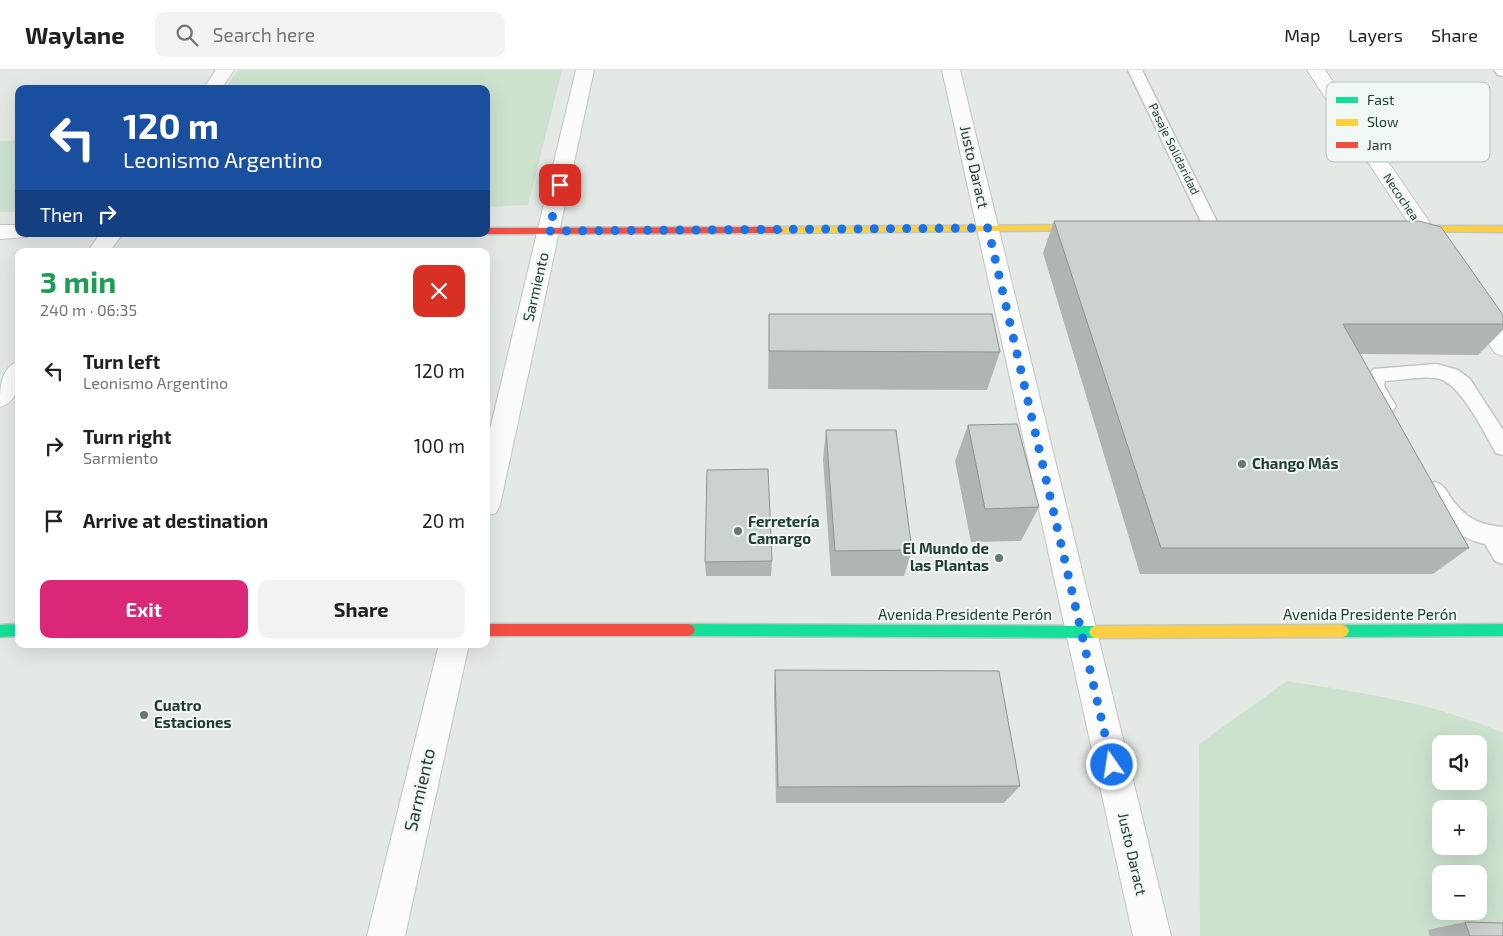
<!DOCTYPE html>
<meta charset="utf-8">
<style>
:root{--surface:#fff;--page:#f2f2f2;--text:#202124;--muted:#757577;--line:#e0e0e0;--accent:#db2777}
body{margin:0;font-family:"Exo 2",sans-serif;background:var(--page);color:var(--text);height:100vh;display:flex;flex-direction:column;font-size:19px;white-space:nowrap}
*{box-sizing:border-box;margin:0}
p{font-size:16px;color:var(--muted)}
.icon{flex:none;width:28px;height:28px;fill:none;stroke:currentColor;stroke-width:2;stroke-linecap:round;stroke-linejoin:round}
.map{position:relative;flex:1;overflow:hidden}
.drawer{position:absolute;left:15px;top:178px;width:475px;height:400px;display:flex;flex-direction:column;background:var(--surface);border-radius:10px;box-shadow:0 5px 20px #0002}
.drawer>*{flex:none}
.banner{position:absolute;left:15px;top:15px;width:475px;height:152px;border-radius:10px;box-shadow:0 5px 20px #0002;background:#1a4fa0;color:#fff;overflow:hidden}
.buttons{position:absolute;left:1432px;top:665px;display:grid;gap:10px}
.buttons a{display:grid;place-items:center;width:55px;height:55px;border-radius:10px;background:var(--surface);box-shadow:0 5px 20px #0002;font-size:25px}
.pin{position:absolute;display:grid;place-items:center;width:42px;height:42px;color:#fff;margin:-21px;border-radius:10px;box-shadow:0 2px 8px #0006}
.me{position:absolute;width:55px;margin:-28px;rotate:347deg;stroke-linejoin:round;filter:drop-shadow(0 0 4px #0008)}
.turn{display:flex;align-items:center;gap:18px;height:105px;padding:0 25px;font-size:22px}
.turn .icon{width:65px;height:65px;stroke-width:2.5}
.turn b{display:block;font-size:35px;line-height:42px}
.then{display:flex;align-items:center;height:48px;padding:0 25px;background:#0003;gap:10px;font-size:19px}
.round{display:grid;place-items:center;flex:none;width:52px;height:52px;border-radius:10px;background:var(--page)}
.summary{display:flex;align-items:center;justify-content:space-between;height:85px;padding:0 25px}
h1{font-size:30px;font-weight:700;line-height:38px;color:#1e9e55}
.cta{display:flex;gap:10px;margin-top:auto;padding:10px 25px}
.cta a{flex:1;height:58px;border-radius:10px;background:var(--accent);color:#fff;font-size:20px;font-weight:700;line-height:58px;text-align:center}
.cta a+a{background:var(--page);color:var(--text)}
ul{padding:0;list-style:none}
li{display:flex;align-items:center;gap:15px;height:75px;padding:0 25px}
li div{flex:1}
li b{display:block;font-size:19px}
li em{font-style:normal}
header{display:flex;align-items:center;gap:30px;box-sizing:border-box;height:70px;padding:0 25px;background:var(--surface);border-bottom:1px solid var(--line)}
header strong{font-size:24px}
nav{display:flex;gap:28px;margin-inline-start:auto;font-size:18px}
.search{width:350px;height:45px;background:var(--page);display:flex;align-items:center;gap:12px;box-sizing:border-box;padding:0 18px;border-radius:10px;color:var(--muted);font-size:19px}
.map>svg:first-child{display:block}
.green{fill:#cce2cf;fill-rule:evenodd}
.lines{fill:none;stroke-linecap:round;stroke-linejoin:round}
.lane-casing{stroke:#c1c6c3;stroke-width:3}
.street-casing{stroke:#c1c6c3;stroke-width:2}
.fast-casing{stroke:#bfc7c3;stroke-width:3}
.slow-casing{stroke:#bfc7c3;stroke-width:3}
.jam-casing{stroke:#bfc7c3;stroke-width:3}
.lane{fill:#fbfcfb;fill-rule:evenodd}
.street{fill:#fbfcfb;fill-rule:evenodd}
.fast{fill:#16e098;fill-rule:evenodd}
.slow{fill:#ffcf43;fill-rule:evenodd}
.jam{fill:#f24e42;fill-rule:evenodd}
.wall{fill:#afb5b2}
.building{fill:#ccd2cf;stroke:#8f9391}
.route{stroke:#1a73e8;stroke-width:9;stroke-dasharray:0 16.2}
.poi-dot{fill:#657970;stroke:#f1f8f4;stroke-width:2}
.labels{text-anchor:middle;stroke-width:4;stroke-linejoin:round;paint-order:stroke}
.far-street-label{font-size:12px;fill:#213d31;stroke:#f1f8f4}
.street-label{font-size:15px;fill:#213d31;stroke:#f1f8f4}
.poi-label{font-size:15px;font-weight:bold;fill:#213d31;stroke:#f1f8f4;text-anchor:start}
.near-street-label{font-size:18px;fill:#213d31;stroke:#f1f8f4}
.key{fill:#f1f8f4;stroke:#b3c0ba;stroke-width:1}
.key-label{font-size:14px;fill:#213d31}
</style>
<header>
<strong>Waylane</strong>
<div class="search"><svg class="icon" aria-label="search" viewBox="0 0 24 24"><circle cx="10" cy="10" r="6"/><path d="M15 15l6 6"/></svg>Search here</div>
<nav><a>Map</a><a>Layers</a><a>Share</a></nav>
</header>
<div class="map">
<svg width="1503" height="866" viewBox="0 0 1503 866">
<rect width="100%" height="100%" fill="#e4e9e6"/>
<!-- green -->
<path class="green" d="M238,0H562L528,135L486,137V19H225Z
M0,71H19V142H0Z
M1287,611C1362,623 1432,632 1503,663V866H1200L1199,674ZM1441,674H1479V711H1441ZM1441,739H1479V776H1441ZM1441,804H1479V841H1441Z"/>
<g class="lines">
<!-- lane casing -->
<g class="lane-casing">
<path id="lane" d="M1128,0H1142L1220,158L1218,162H1206L1204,158Z
M1494,0H1503V6L1498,5Z
M1436,294L1458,300L1470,309L1503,360V385L1496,383C1484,363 1460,311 1436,308C1420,306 1402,310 1385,311L1384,316L1396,336L1393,341L1386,343L1379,341L1364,316L1370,302L1374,299Z
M1435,412C1444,415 1446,420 1451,428C1465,448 1479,455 1503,457V494L1495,491L1485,474C1455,468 1438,447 1424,421L1428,415Z"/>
</g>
<!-- street casing -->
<g class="street-casing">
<path id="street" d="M216,0H234L221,19H203Z
M576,0H594L500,435L496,443L486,446V376Z
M942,0H960L1171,866H1133Z
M1307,0H1325L1446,176L1449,181L1446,186L1438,188L1430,186Z
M0,155H19V164H29L27,167L0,169Z
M100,164H122L110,181H88Z
M1475,228L1483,230L1503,259V286L1495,283L1463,236L1467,230Z
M19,291C19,310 21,330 0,337C0,318 0,298 19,291Z
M439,574H469L405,866H367Z"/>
</g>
<!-- fast casing -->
<g class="fast-casing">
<path id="fast" d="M19,554V566L0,567V555Z
M689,554L1095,556L1099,558L1101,562L1099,566L1095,568L689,566L685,564L683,560L685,556Z
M1503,554V566L1343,567L1339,565L1337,561L1339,557L1343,555Z"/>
</g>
<!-- slow casing -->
<g class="slow-casing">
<path id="slow" d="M1090,155L1093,156V160L779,163L775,160L779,157Z
M1405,156H1503V162L1402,161V157Z
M1343,555L1347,557L1349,561L1347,565L1343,567L1095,568L1091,566L1089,562L1091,558L1095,556Z"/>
</g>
<!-- jam casing -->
<g class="jam-casing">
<path id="jam" d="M779,157L783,160L782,162L779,163L486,164V158Z
M486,554H689L693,556L695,560L693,564L689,566H486Z"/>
</g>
<!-- lane -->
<use href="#lane" class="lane"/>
<!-- street -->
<use href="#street" class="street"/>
<!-- fast -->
<use href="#fast" class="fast"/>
<!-- slow -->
<use href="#slow" class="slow"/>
<!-- jam -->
<use href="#jam" class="jam"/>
</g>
<!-- wall -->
<path class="wall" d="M1054,151L1503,245V260L1478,285L1360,284L1469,478L1433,504H1140L1043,183Z
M769,244L1000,282L987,320L768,319Z
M968,355L1039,437L1021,471L971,472L955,391Z
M826,360L912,480L904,506H831L823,389Z
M772,491L771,506H706L705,492Z
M775,600L1020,716L1004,733H776L774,622Z
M1465,852L1503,866H1430L1428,860Z"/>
<!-- building -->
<path class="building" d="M1054,151H1419L1441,157L1503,245V254H1343L1469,478H1161Z
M769,244H992L1000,282L769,281Z
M1017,354L1039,437L985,439L968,355Z
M826,360H896L912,480L835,481Z
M768,399L772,491L705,492L707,400Z
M775,600L999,601L1020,716L778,717Z
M1465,852L1503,853V866H1470Z"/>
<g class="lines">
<!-- route -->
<path class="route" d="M560,115L549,161L988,158L1112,695"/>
</g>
<!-- markers -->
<g class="poi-dot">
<circle cx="1242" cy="394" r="5"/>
<circle cx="738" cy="461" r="5"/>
<circle cx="999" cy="488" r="5"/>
<circle cx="144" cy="645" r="5"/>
</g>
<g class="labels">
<!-- far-street labels -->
<g class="far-street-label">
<text transform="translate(1174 79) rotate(64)" y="4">Pasaje Solidaridad</text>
<text transform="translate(1401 127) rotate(56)" y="4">Necochea</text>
</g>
<!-- street labels -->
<g class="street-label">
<text transform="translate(974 97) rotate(77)" y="5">Justo Daract</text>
<text transform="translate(536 217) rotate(-77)" y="5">Sarmiento</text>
<text x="965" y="550">Avenida Presidente Perón</text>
<text x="1370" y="550">Avenida Presidente Perón</text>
<text transform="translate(1132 784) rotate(77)" y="5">Justo Daract</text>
</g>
<!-- poi labels -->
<g class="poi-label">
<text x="1252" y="399">Chango Más</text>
<text x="748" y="457">Ferretería<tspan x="748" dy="17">Camargo</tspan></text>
<text x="989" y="484" text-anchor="end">El Mundo de<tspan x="989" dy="17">las Plantas</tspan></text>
<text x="154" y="641">Cuatro<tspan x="154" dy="17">Estaciones</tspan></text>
</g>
<!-- near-street labels -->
<g class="near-street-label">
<text transform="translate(420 720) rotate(-77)" y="6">Sarmiento</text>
</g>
</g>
<!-- legend -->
<rect x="1326" y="12" width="164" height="80" rx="8" class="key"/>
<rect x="1336" y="27" width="22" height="6" fill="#16e098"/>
<rect x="1336" y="49" width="22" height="7" fill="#ffcf43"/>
<rect x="1336" y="72" width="22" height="6" fill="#f24e42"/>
<g class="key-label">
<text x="1367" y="35">Fast</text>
<text x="1367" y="57">Slow</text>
<text x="1367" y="80">Jam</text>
</g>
</svg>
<div class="buttons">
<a><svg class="icon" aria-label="sound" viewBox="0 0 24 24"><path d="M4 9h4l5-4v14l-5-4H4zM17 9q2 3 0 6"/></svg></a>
<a>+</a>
<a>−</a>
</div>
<div class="pin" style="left:560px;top:115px;background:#d93025"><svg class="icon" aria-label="arrive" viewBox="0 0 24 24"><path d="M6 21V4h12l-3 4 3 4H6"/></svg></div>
<svg class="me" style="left:1112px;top:695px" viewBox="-20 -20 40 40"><circle r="17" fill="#1a73e8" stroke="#fff" stroke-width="3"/><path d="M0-11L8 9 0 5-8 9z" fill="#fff"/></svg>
<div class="banner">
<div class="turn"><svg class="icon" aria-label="left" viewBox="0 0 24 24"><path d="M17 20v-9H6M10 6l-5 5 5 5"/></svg><div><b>120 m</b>Leonismo Argentino</div></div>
<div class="then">Then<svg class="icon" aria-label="right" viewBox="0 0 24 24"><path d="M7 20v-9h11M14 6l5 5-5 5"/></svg></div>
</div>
<section class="drawer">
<div class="summary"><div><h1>3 min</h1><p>240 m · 06:35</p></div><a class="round" style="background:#d93025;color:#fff"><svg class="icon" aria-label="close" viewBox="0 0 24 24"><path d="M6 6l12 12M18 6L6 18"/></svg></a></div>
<ul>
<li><svg class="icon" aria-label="left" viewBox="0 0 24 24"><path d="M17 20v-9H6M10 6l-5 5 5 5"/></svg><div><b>Turn left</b><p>Leonismo Argentino</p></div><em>120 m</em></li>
<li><svg class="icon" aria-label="right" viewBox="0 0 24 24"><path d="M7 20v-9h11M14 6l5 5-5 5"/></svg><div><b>Turn right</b><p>Sarmiento</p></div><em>100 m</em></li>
<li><svg class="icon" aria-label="arrive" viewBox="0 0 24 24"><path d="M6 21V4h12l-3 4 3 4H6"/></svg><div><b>Arrive at destination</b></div><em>20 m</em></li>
</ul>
<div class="cta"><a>Exit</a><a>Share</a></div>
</section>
</div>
